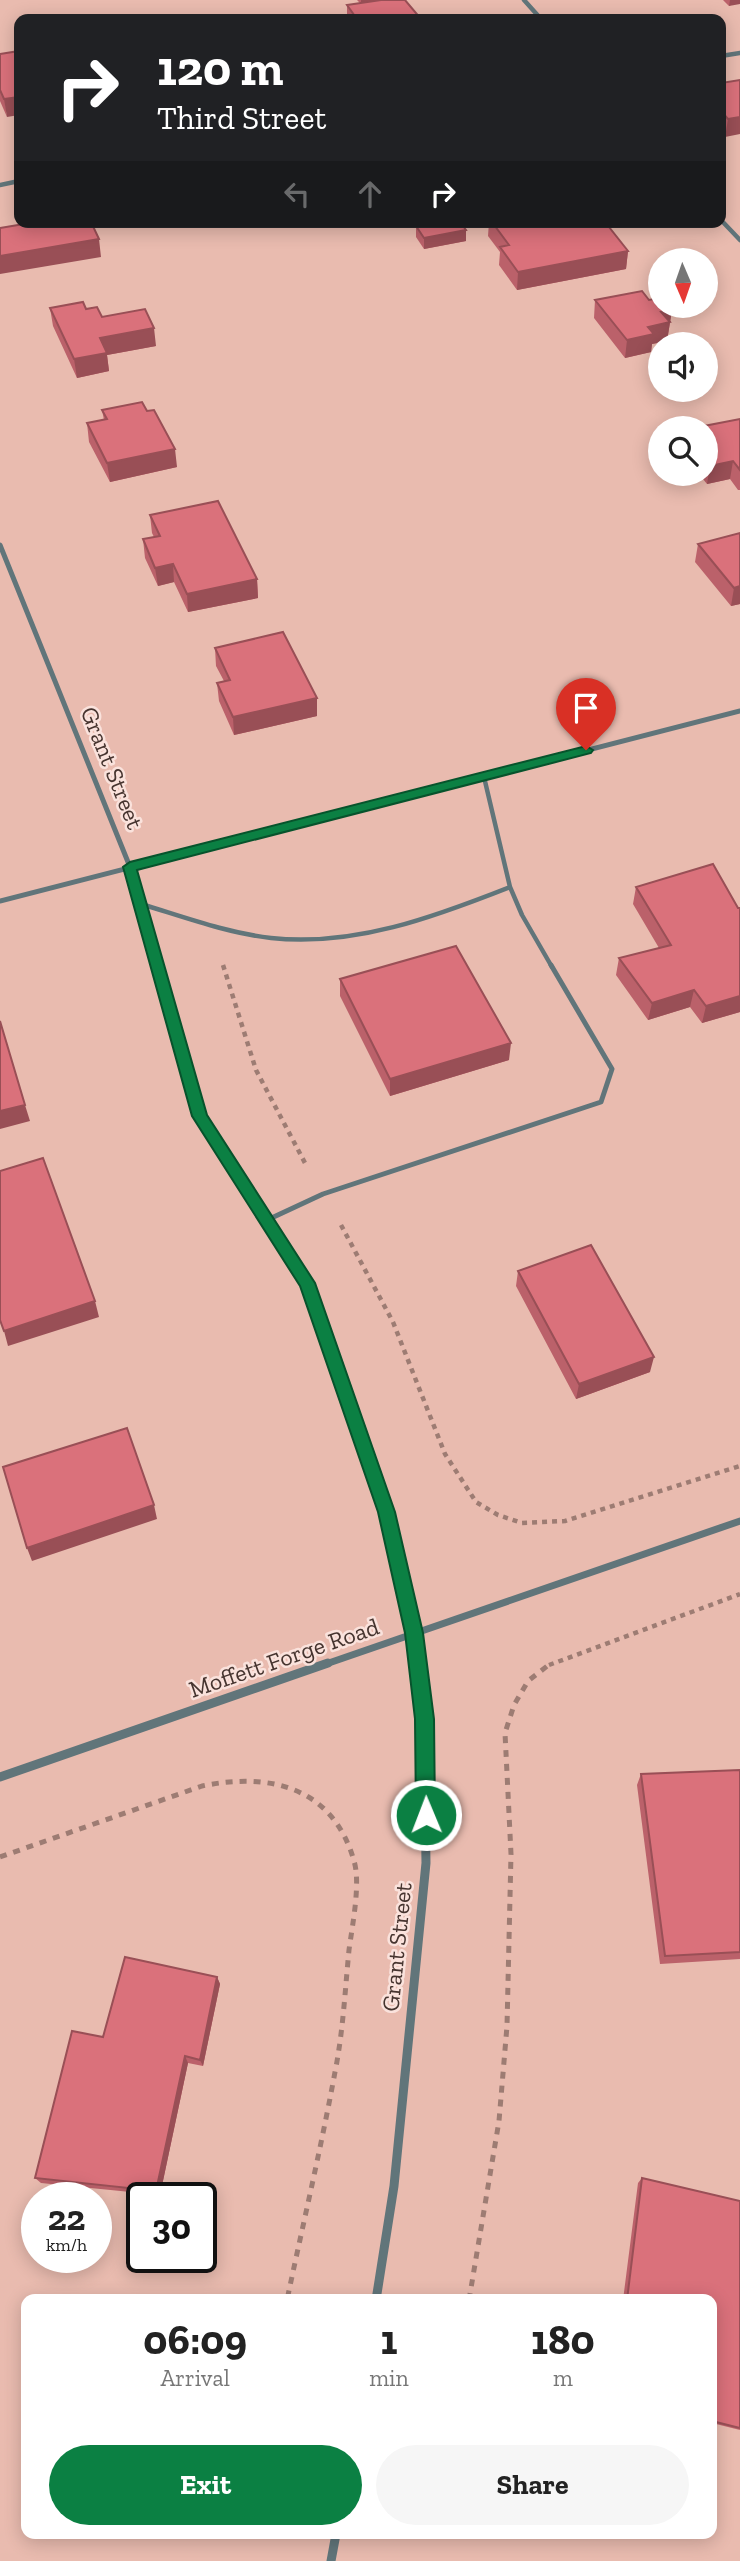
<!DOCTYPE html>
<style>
:root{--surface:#fff;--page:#f6f6f6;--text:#222;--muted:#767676;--accent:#0b8043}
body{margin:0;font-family:"Zilla Slab",serif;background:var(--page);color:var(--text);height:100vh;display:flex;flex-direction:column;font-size:26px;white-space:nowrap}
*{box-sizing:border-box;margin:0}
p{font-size:23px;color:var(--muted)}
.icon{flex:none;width:38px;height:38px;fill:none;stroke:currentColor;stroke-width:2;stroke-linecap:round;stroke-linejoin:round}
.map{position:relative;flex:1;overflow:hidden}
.panel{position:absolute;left:21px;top:2294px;width:696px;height:245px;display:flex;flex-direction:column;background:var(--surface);border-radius:14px;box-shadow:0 4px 18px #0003}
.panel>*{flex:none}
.guide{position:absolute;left:14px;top:14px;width:712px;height:214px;border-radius:14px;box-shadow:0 4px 18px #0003;background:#202124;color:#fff;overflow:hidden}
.needle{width:46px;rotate:178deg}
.controls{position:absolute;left:648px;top:248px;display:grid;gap:14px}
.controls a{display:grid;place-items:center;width:70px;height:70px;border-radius:50%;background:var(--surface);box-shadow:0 4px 18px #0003;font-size:35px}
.speed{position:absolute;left:21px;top:2182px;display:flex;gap:14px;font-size:35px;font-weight:700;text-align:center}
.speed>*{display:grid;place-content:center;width:91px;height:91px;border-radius:50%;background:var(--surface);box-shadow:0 4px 18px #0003;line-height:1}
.speed small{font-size:18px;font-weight:400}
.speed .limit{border:4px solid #111;border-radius:10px;background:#fff;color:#111}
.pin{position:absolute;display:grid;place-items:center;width:60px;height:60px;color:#fff;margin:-72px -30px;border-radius:50% 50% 50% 0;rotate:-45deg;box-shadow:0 0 7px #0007}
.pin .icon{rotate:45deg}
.me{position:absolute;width:77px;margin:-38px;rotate:359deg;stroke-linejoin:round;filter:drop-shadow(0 0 5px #0008)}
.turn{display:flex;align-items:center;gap:24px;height:147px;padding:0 28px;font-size:32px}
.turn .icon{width:91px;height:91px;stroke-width:2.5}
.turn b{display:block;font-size:49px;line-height:60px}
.lanes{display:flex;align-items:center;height:66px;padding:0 28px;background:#0003;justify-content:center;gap:35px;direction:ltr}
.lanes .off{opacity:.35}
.eta{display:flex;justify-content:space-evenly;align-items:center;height:119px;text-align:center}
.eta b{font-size:42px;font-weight:700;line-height:49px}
.button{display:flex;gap:14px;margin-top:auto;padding:14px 28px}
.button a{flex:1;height:80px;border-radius:42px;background:var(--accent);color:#fff;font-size:28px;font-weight:700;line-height:80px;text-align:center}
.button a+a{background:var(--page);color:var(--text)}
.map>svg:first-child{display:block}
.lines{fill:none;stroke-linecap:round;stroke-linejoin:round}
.path-far1{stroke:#9d7c73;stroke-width:4.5;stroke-dasharray:5 5;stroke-linecap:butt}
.path{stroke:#9d7c73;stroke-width:5;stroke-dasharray:7 7;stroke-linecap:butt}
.service-far1{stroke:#61757a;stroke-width:4.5}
.service{stroke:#61757a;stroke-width:5}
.minor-far3{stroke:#61757a;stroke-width:4.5}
.minor-far2{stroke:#61757a;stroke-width:5}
.minor-far1{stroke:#61757a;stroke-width:7}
.minor{stroke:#61757a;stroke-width:9}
.wall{fill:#bb616a}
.shaded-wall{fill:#994f56}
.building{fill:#da717b;stroke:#994f56;stroke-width:2}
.route{fill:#0b8043;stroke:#07532c;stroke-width:2}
.labels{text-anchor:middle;stroke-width:5;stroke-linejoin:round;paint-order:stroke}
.street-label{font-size:24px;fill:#46342f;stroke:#fae2dc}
</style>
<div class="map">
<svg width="740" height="2561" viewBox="0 0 740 2561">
<rect width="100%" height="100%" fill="#e9bbaf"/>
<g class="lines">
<!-- path-far1 -->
<path class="path-far1" d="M223,965L256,1070L305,1163
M341,1225L393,1322L445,1454L476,1502L498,1515L522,1523L565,1521L740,1466
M549,1665L740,1594"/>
<!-- path -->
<path class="path" d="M0,1857L202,1786C270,1772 333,1787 354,1861C361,1883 352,1927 349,1950C345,1991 343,2032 335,2072C321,2148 303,2224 287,2300
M469,2300L499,2121L507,2026L511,1854L505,1733L514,1705L528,1681L551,1663"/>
<!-- service-far1 -->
<path class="service-far1" d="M484,777L510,887L522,915L552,967
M141,904C184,917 227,933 271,938C354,947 434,917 510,887"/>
<!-- service -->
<path class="service" d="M265,1221L323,1194L601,1102L612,1069L551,965"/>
<!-- minor-far3 -->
<path class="minor-far3" d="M524,0L541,19
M721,56L740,53
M0,185L19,181
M721,220L740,240"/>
<!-- minor-far2 -->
<path class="minor-far2" d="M0,545L130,867L158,967
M0,901L740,711"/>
<!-- minor-far1 -->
<path class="minor-far1" d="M158,965L200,1116L307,1283L387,1512L414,1633L418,1665
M323,1665L740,1521"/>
<!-- minor -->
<path class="minor" d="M0,1777L328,1663
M376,2300L394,2186L426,1863L424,1719L418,1663
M331,2561L336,2534"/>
</g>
<!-- wall -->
<path class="wall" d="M357,0H405L421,19H347V5L360,3Z
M723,0H740L729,6Z
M0,54L7,117L0,101Z
M740,80L725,137L721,132V83Z
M489,222H605L628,251L626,269L517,290L499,265L500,252L488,236Z
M416,226L466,241L424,249L416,237Z
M595,300H649L672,310L667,341L652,344L651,352L625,358L594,318Z
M50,308L86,309L156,346L107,355L109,371L77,378L53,326Z
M102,410L147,411L177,467L110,482L89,442L87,423L104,420Z
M740,419V490H738L730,479L707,484L699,474H705V429H704V426Z
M150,515L257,579L258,598L188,612L174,582L158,586L145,558L143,539L154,537L152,533Z
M740,533V604L731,606L695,562L698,544Z
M215,648L317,698V716L234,735L219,701L217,683L224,681L216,666Z
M636,887L740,908V1012L702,1023L690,1007L648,1020L616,975L619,958L659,948L633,904Z
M340,979L509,1060L390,1096L340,996Z
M518,1271L650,1372L576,1399L516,1286Z
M740,1770V1959L660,1964L637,1785L641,1774Z
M217,1977L220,1984L203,2066L188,2063L160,2195L41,2183L35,2178L103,2037Z
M642,2178L740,2201V2430L712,2423V2300H623L638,2183Z"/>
<!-- shaded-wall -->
<path class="shaded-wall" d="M361,0H393L361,5Z
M730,0H740V4L729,6Z
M19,97V115L7,117L4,99Z
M740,117V134L725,137L728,119Z
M466,230V241L424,249V238Z
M99,239L101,257L0,274V256Z
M628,251L626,269L517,290L518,272Z
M672,310L667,341L652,344L651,352L625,358L627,340L648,327L661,312Z
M154,328L156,346L107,355L109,371L77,378L74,359L100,338Z
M175,449L177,467L110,482L107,463Z
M733,461L730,479L707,484L710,466Z
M173,564L174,582L158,586L155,568Z
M257,579L258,598L188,612L187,594Z
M740,586V604L731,606L734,588Z
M317,698V716L234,735L233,717Z
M694,990L690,1007L648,1020L652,1003Z
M740,996V1012L702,1023L706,1006Z
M511,1043L509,1060L390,1096V1079Z
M25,1105L30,1121L0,1129V1111Z
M95,1301L99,1317L8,1346L4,1331Z
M654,1357L650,1372L576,1399L579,1384Z
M154,1505L157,1519L32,1561L27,1548Z
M217,1977L220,1984L203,2066L200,2060Z
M185,2056L188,2063L160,2195L156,2191Z"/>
<!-- building -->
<path class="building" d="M381,0H405L421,19H357L347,5Z
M19,51V97L4,99L0,90V54Z
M740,80V117L728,119L721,111V83Z
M23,222H91L99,239L0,256V228L24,224Z
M438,222H460L466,230L424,238L416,226Z
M492,222H605L628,251L518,272L500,247L509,245Z
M642,291L649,300L660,298V306H669L672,310L661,312L670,322L648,327L654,334L627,340L595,300Z
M83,302L86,309L97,307L102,317L145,309L154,328L100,338L107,353L74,359L50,308Z
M142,402L147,411L154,410L175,449L107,463L87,423L107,419L102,410Z
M740,419V470L733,461L710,466L705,459V437L712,436L704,426Z
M218,501L257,579L187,594L173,564L155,568L143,539L160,536L150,515Z
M740,533V586L734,588L698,544Z
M283,632L317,698L233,717L217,683L230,680L215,648Z
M713,864L738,908H740V996L706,1006L694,990L652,1003L619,958L671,945L636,887Z
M456,946L511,1043L390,1079L340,979Z
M0,1021L25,1105L0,1111Z
M43,1158L95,1301L4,1331L0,1320V1171Z
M591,1245L654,1357L579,1384L518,1271Z
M127,1428L154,1505L27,1548L3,1467Z
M740,1770V1952L665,1956L641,1774Z
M125,1957L217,1977L200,2060L185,2056L156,2191L35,2178L72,2031L103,2037Z
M642,2178L740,2201V2428L712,2421V2300H627Z"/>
<!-- route -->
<path class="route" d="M586,746L593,750L591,753L137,870L207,1115L315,1283L395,1512L423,1633L434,1719L435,1815L432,1822L426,1825L419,1822L416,1815L415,1719L405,1633L378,1512L300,1286L192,1116L123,867L130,862Z"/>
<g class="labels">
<!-- street labels -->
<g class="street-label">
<text transform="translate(112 768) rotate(68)" y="8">Grant Street</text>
<text transform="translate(284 1658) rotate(-19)" y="8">Moffett Forge Road</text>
<text transform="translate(397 1947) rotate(-84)" y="8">Grant Street</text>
</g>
</g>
</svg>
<div class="controls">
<a><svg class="needle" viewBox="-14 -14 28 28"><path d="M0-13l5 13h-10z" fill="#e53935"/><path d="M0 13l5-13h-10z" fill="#767676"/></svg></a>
<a><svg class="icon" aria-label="sound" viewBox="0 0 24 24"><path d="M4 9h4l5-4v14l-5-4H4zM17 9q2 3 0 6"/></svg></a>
<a><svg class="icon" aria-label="search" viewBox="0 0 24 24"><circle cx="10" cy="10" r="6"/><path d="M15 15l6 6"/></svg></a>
</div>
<div class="speed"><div>22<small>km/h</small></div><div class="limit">30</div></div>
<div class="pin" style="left:586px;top:750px;background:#d93025"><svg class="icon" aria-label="arrive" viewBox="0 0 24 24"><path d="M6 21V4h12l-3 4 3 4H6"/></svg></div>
<svg class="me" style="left:426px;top:1815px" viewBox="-20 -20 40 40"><circle r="17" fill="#0b8043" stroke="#fff" stroke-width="3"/><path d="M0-11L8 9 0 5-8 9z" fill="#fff"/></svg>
<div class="guide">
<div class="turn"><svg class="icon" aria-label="right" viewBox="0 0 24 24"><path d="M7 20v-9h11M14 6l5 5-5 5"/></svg><div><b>120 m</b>Third Street</div></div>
<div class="lanes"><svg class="icon off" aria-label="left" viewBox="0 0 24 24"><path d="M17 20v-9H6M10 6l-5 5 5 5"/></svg><svg class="icon off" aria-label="ahead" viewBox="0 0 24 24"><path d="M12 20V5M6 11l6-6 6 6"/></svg><svg class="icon" aria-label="right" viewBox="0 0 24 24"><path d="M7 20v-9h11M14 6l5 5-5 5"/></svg></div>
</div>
<section class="panel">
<div class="eta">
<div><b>06:09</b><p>Arrival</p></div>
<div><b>1</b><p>min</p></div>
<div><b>180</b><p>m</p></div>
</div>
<div class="button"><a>Exit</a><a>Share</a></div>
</section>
</div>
